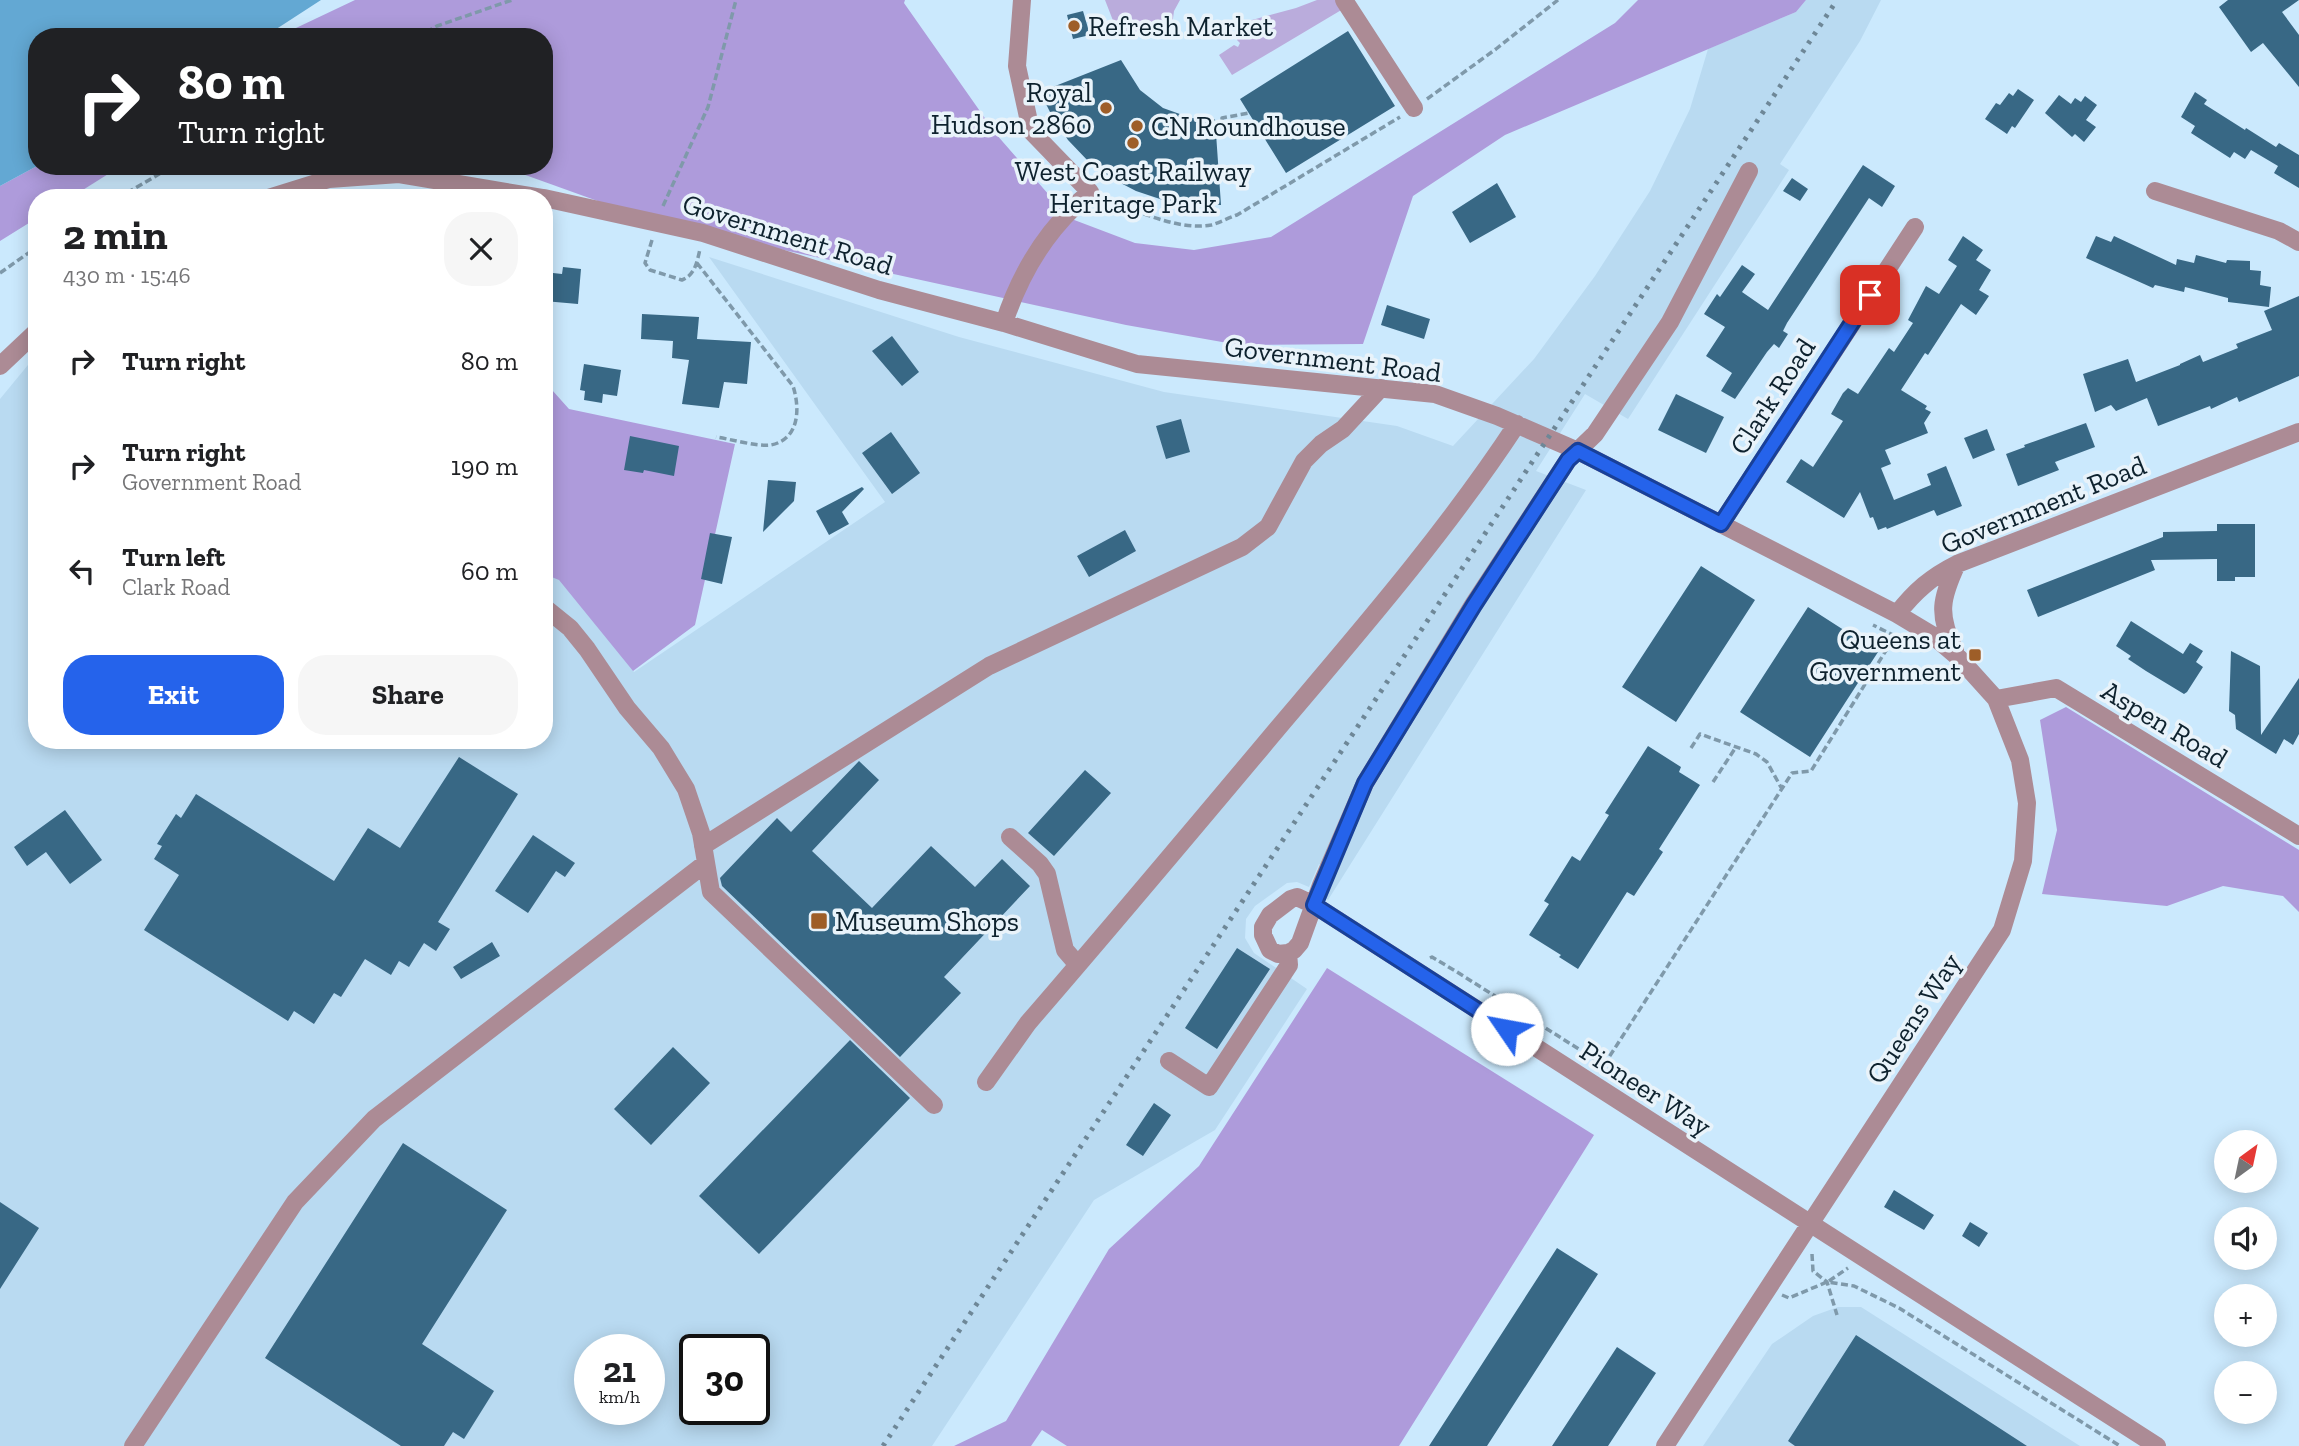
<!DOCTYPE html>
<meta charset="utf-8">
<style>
:root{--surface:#fff;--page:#f6f6f6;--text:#202124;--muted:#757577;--accent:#2563eb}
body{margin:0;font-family:"Zilla Slab",serif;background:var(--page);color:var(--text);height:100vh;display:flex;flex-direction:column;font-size:26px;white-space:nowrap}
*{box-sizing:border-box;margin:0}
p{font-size:23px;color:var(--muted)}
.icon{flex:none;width:38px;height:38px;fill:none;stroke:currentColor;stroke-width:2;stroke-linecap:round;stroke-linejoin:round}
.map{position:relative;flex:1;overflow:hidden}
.panel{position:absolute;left:28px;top:189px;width:525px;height:560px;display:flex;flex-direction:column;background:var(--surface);border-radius:28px;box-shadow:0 4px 18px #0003}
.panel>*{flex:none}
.banner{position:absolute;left:28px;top:28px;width:525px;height:147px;border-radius:28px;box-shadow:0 4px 18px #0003;background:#202124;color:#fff;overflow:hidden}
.needle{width:46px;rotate:33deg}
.buttons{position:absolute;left:2214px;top:1130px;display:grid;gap:14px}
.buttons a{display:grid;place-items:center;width:63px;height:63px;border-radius:50%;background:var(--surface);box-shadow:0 4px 18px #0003;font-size:35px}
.speed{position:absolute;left:574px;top:1334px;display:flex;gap:14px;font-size:35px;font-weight:700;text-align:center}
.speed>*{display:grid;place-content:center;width:91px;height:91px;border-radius:50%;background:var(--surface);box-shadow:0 4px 18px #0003;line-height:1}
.speed small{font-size:18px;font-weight:400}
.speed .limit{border:4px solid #111;border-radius:10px;background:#fff;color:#111}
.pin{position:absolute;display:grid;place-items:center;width:60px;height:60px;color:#fff;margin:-30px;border-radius:14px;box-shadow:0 4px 10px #0006}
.me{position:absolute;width:77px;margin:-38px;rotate:303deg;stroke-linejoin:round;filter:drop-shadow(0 0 5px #0008)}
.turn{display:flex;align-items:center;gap:24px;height:147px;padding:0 35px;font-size:32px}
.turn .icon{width:91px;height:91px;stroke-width:2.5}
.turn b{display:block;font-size:49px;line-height:60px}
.round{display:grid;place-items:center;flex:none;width:74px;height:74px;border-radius:28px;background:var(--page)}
.head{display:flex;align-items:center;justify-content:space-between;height:119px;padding:0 35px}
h1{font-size:42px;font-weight:800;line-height:52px}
.cta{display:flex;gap:14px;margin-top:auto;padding:14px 35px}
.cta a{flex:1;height:80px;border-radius:28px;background:var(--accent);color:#fff;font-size:28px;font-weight:800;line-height:80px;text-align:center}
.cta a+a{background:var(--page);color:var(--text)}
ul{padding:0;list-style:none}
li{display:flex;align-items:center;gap:21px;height:105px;padding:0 35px}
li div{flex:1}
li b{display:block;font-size:26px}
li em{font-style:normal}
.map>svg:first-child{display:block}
.built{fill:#b9daf1;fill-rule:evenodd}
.green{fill:#baacdc}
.forest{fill:#ae9bdb}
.water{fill:#63a8d3}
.building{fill:#386885}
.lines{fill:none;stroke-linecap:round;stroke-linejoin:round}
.path{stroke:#7f99aa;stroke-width:3.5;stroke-dasharray:7 3.5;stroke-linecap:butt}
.minor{stroke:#ac8b95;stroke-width:18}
.rail{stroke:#6e8797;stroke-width:5;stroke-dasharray:3.5 7;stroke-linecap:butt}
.route-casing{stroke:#184099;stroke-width:18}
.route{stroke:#2563eb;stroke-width:12}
.poi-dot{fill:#9e5e28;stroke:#e9f3fa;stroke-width:2.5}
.labels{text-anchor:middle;stroke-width:7;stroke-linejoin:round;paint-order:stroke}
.poi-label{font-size:28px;fill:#0e222e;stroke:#e9f3fa;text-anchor:start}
.street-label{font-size:28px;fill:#0e222e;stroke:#e9f3fa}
</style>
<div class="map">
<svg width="2299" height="1446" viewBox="0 0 2299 1446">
<rect width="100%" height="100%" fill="#cbe9fd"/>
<!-- built -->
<path class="built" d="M1806,0H1881L1860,41L1780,164L1789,170L1628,419L1585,394L1536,471L1586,490L1328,900L1321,896L1331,872L1319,864L1309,887L1297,882L1287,883L1255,906L1246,919L1245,938L1254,953L1307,989L1215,1130L1094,1200L932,1446H0V399L37,354V740H544V551L634,672L885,502L709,257L959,337L1164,392L1397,426L1453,446L1534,359L1595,276L1650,191L1690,109L1708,49L1796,12ZM590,1349H649V1409H590ZM695,1349H754V1409H695Z
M1838,1307H1861L2080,1446H1703L1772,1344L1813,1316Z"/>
<!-- green -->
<path class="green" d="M1105,0H1180L1174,11L1172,26L1119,36Z
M1317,0H1338L1343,9L1232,75L1219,55L1234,45L1238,47L1240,43L1237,40L1241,23L1296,8Z"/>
<!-- forest -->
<path class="forest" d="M355,0H905L904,3L996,134L1069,218L1135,243L1194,250L1271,237L1615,23L1638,0H1806L1796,12L1505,135L1413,196L1363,344L1239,345L1126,325L656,222L500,166H544V37H277Z
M37,166H121L70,198H37V218L0,241V186Z
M544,381L569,409L735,444L695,625L633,671L559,580L544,574Z
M2066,707L2299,850V912L2283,896L2223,886L2167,906L2042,894L2057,830L2040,720Z
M1327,968L1594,1135L1399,1446H1067L1042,1430L1031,1446H954L1006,1421L1109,1249L1199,1166Z"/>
<!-- water -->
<path class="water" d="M0,0H321L264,37H37V166L0,186Z"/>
<!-- building -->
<path class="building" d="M2228,0H2299L2282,12L2299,35V87L2263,43L2251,52L2219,7Z
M1083,11L1090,35L1073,39L1067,15Z
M1348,31L1395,106L1286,173L1240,99Z
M1121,60L1140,90L1163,108L1191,118L1215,119L1221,205H1193L1163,200L1136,191L1113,179L1089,162L1068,140L1053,118L1040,92Z
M2018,89L2034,100L2015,128L2012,126L2007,134L1985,119L1996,103L2000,105L2009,93L2013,96Z
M2195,92L2207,100L2204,104L2245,130L2246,128L2276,147L2279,143L2299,155V188L2274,173L2278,166L2251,150L2245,159L2234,152L2230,158L2191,133L2195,126L2181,117Z
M2059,95L2071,104L2075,98L2081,102L2085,96L2097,105L2086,120L2096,127L2084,142L2075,134L2072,137L2045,113Z
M1863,165L1895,186L1882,207L1869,198L1787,323L1783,331L1788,334L1779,348L1774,344L1767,352L1735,399L1721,391L1732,373L1706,356L1725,327L1704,314L1717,294L1720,297L1742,265L1755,274L1742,292L1768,310Z
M1792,178L1808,189L1800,201L1783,191Z
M1497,183L1516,217L1470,243L1452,212Z
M1963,236L1983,250L1976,260L1991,270L1979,290L1989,296L1976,315L1961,304L1928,355L1925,353L1901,390L1927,406L1925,409L1931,412L1924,423L1928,433L1885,450L1891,464L1881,468L1894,500L1931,485L1927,474L1946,466L1962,506L1937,516L1934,510L1887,529L1886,527L1878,530L1873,517L1870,518L1860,492L1844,518L1786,482L1801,459L1813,467L1843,421L1831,414L1843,393L1848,388L1858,394L1889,348L1894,352L1913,323L1908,320L1926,286L1939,294L1957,266L1948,260Z
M2096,236L2111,242L2114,236L2176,265L2177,259L2194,263L2196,255L2226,263L2227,260L2250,261V270L2261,271L2260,285L2271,287L2269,307L2228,302V298L2185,287L2184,292L2155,285L2153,288L2086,258Z
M563,267L581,269L578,304L544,301V272L562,274Z
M2299,296V376L2239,402L2237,397L2211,409L2210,406L2158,426L2147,398L2116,411L2111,405L2095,412L2083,374L2128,359L2136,382L2180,365V364L2200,355L2203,362L2238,348L2236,344L2272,330L2264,311Z
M1387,305L1430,319L1424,339L1381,325Z
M642,314L699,317L697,339L751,342L747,384L724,382L719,408L682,404L689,360L672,358L673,341L641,339Z
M892,336L919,372L902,386L872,351Z
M584,364L621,370L617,396L603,394L602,403L584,400L585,391L580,390Z
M1676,394L1724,417L1706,453L1658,430Z
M1181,419L1190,452L1166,459L1156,426Z
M2086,423L2095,447L2055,462L2059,470L2018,486L2006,454L2025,447L2024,445Z
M1987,429L1995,450L1973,459L1964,438Z
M891,432L920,473L892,494L862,453Z
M630,436L679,446L674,476L644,470L643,473L624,470Z
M768,480L796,482L794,501L763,532Z
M862,487L864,489L842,512L849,524L829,535L816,511Z
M2217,524H2255V577H2235V581H2217V559L2151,560L2155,570L2038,617L2027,590L2163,537V532L2217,531Z
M1125,530L1136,551L1089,577L1077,556Z
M710,533L732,537L722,584L701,579Z
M1701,566L1755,600L1676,722L1622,687Z
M1808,607L1878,652L1810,757L1740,712Z
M2131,621L2183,654L2190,643L2203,651L2196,662L2203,667L2187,692L2184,694L2146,671L2128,659L2131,656L2116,646Z
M2231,651L2260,666L2261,735L2299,678V734L2293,745L2284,739L2276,754L2236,729L2235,715L2229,711Z
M1648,746L1681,767L1679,772L1700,785L1659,849L1663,852L1634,896L1627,892L1578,969L1559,957L1561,955L1529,935L1549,904L1544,901L1572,856L1580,861L1609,815L1605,813Z
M459,757L518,794L438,922L450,929L436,951L424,943L409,967L399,961L391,975L365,959L341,997L334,993L314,1024L294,1011L288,1021L144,930L179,875L154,859L162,846L157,844L176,814L181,818L196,794L334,881L368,828L400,848Z
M859,761L879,780L812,851L872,908L931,846L975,887L1002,859L1030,886L944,977L961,993L900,1057L722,886L720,878L777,818L791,832Z
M1085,770L1111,793L1054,856L1028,833Z
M65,810L102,860L70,884L46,852L27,866L14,847Z
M533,835L575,863L565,877L556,871L528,913L495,891Z
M492,942L500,956L461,979L453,967Z
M1237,948L1270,969L1217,1049L1185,1028Z
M850,1040L910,1098L759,1254L699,1196Z
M673,1047L710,1083L651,1145L614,1109Z
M1154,1103L1171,1115L1143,1156L1126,1145Z
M403,1143L507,1210L422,1344L494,1391L464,1439L453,1432L444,1446H401L265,1358Z
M1894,1190L1934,1215L1924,1230L1884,1207Z
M0,1202L39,1228L0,1289Z
M1970,1222L1988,1233L1979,1247L1962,1236Z
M1557,1248L1598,1274L1487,1446H1429Z
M1856,1335L2027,1446H1795L1788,1441Z
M1617,1347L1656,1373L1608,1446H1552Z"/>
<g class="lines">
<!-- path -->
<path class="path" d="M417,37L437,26L512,0
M1427,99L1496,49L1558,0
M1216,134H1223L1222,118L1249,113
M118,198L173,166
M1105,198C1134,210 1178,231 1211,225C1219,223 1228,218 1237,215L1400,117
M663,206L708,107L736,0
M652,240L645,263L650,270L682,280C695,275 697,262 700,249
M697,263L793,386C800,408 800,439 771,445C758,447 730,439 716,437
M0,273L37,247
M1691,748L1700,734L1756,754L1767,762L1782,789
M1713,782L1736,747
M1430,958L1432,957L1457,972L1604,1065L1610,1070L1608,1073
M1604,1065L1792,773L1811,771L1895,636L1873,625
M1812,1254L1813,1271L1827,1282L1837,1315
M1829,1281L1848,1268
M1782,1295L1789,1298L1827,1282L1854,1286L1899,1308L2120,1446"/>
<!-- minor -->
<path class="minor" d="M1344,0L1414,108
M1749,171L1670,322L1595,434L1568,460L1473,605L1365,783L1321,885L1300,943L1294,950L1288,953L1278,954L1270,950L1263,935V927L1270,915L1291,899L1297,897L1314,905L2157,1446
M2155,191L2279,231L2299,242
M268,198L329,179L399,174L542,198
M544,198L703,233L879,290L1004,323L1137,364L1435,394L1497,416L1578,451L1897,614L1932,635L1959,658L1996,699L2020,760L2027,803L2023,861L2002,930L1665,1446
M1004,323C1018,280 1041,239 1074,207C1079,201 1085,197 1090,192L1031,131L1017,66L1022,0
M0,366L37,331
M1721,524L1915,227
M544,607L570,628L587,649L627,708L661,748L686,789L701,833L711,892L934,1105
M1897,614C1915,591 1931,577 1957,564L2299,432
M1955,650C1937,615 1941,598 1957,564
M1996,699L2056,688L2299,836
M1010,837L1040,864L1047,874L1065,950L1078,965
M703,846L989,666L1242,547L1268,527L1304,461L1321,444L1343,429L1381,388
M1169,1061L1209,1087L1289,965L1288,953
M986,1082L1028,1023C1112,926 1195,827 1278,728C1361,630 1446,532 1517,424
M133,1446L295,1202L374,1119L706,863"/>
<!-- rail -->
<path class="rail" d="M883,1446L1837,0"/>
</g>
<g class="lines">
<!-- route casing -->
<g class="route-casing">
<path id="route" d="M1507,1029L1314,905L1365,783L1474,605L1568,460L1578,451L1721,524L1870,295"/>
</g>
<!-- route -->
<use href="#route" class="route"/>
</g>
<!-- markers -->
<g class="poi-dot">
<circle cx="1074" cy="26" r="7"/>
<circle cx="1106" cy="108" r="7"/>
<circle cx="1137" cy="126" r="7"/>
<circle cx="1133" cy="143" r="7"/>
<rect x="1968" y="648" width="14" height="14" rx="3.5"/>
<rect x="810" y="912" width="18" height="18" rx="3.5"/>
</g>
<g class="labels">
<!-- poi labels -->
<g class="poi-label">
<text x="1088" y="36">Refresh Market</text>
<text x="1092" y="102" text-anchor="end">Royal<tspan x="1092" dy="32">Hudson 2860</tspan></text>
<text x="1151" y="136">CN Roundhouse</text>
<text x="1133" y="181" text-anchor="middle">West Coast Railway<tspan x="1133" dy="32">Heritage Park</tspan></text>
<text x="1961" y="649" text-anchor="end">Queens at<tspan x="1961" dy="32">Government</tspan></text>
<text x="835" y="931">Museum Shops</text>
</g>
<!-- street labels -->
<g class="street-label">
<text transform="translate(788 234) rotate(17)" y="10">Government Road</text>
<text transform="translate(1333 359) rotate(7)" y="10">Government Road</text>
<text transform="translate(1772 396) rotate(-57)" y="10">Clark Road</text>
<text transform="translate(2043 504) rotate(-22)" y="10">Government Road</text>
<text transform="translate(2165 724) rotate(31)" y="10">Aspen Road</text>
<text transform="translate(1913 1018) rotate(-57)" y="10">Queens Way</text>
<text transform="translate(1646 1088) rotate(33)" y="10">Pioneer Way</text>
</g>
</g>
</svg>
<div class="buttons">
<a><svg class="needle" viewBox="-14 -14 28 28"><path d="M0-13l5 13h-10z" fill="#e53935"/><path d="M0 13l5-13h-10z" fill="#757577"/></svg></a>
<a><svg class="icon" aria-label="sound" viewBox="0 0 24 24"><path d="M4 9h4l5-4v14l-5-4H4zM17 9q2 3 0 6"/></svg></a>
<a>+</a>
<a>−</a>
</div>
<div class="speed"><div>21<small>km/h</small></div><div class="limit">30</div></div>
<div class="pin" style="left:1870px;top:295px;background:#d93025"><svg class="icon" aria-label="arrive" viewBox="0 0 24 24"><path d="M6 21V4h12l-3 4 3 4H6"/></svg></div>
<svg class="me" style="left:1507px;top:1029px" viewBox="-20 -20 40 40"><circle r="19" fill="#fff"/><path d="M0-13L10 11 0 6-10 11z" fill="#2563eb"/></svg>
<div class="banner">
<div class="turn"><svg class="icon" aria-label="right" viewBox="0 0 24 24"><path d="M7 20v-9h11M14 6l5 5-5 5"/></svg><div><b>80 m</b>Turn right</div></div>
</div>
<section class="panel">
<div class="head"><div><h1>2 min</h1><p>430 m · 15:46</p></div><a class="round"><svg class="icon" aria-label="close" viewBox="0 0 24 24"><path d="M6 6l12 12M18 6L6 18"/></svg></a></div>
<ul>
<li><svg class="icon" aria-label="right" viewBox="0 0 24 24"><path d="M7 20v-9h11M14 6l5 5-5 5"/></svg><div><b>Turn right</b></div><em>80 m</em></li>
<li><svg class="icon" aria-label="right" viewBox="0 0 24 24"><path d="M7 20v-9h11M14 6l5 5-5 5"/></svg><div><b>Turn right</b><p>Government Road</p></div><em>190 m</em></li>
<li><svg class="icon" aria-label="left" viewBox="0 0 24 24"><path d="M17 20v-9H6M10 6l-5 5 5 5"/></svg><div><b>Turn left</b><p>Clark Road</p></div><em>60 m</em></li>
</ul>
<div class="cta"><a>Exit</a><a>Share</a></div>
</section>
</div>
